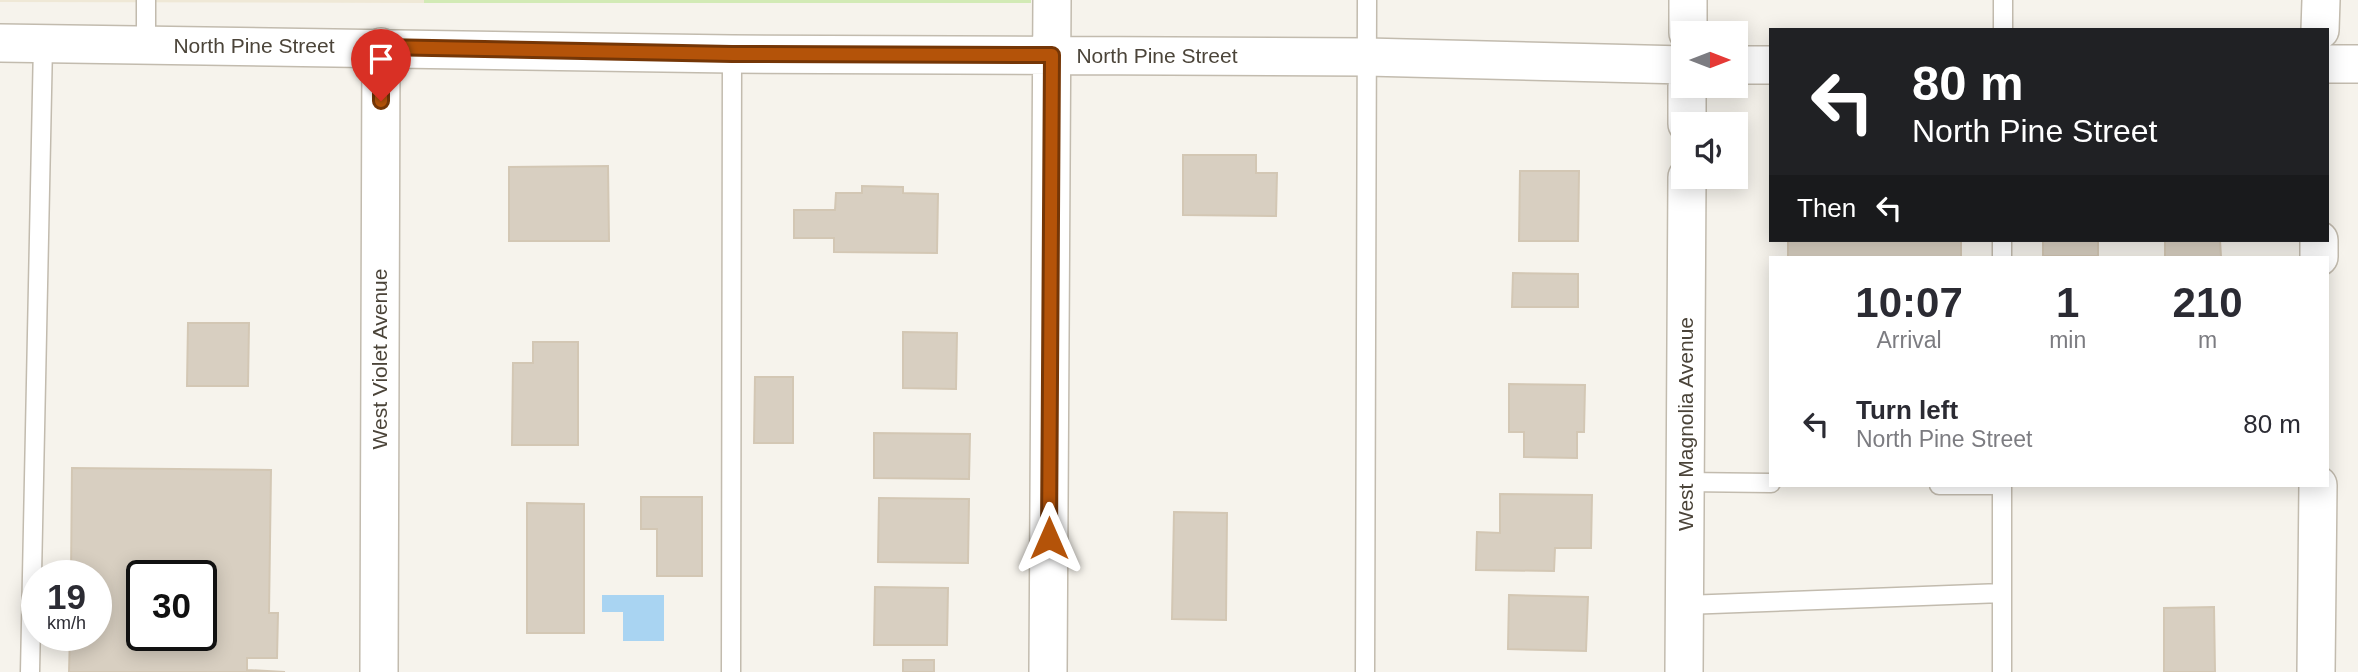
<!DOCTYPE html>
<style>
:root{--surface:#fff;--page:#f2f2f3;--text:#2b2b33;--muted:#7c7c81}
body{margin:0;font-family:Arial,sans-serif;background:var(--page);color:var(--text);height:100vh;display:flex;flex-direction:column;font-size:26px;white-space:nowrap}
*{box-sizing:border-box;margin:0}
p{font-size:23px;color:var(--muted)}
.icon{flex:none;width:38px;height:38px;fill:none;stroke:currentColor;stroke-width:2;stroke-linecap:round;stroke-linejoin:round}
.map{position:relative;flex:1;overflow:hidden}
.details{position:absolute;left:1769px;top:256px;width:560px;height:231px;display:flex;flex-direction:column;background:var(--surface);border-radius:0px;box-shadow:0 4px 18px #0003}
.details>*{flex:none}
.guide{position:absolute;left:1769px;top:28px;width:560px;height:214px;border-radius:0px;box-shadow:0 4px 18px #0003;background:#202124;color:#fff;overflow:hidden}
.needle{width:46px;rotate:90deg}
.tools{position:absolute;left:1671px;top:21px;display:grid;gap:14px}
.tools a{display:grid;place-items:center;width:77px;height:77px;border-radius:0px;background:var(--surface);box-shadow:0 4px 18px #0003;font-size:35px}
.speed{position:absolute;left:21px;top:560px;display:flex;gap:14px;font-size:35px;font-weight:700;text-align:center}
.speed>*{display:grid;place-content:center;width:91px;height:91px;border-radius:50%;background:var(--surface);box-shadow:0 4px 18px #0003;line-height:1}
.speed small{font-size:18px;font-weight:400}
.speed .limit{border:4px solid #111;border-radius:10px;background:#fff;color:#111}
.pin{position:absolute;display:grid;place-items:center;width:60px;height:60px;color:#fff;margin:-72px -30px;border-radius:50% 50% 50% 0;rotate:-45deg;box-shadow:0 0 7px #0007}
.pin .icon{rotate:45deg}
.me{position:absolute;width:77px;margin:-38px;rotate:0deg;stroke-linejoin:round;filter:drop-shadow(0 0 5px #0008)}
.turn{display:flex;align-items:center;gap:24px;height:147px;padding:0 28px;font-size:32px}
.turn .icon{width:91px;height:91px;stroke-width:2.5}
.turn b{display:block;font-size:49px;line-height:60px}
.then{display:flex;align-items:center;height:66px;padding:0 28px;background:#0003;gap:14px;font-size:26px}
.eta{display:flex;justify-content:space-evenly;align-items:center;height:119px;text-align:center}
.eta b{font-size:42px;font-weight:600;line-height:49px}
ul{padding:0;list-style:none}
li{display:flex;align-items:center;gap:21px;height:98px;padding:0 28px}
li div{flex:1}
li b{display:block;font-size:26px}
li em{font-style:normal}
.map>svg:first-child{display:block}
.education{fill:#efe8d6}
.green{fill:#d2eab5}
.water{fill:#a9d4f2}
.building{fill:#d8cfc1;stroke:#d3c7b4;stroke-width:2;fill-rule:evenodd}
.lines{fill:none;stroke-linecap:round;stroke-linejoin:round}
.service-casing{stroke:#c2bbae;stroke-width:21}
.minor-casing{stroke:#c2bbae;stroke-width:40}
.service{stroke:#fff;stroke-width:18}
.minor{stroke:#fff;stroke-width:37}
.route-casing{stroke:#753606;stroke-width:18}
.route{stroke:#b45309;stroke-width:12}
.labels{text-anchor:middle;stroke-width:6;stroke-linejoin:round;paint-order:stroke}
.street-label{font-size:21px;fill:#4b4439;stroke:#fff}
</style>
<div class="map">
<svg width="2358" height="672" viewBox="0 0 2358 672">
<rect width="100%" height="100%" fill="#f6f3ec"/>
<!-- education -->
<path class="education" d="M0,0H1031V3H424L0,2Z"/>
<!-- green -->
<path class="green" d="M424,0H1031V3H424Z"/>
<!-- water -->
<path class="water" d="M602,595H664V641H623V612H602Z"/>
<!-- building -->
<path class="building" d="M1183,155H1256V173H1277L1276,216L1183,215Z
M608,166L609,241H509V167Z
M1520,171H1579L1578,241H1519Z
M862,186L903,187V193L938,194L937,253L834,252V238H794V210H835L836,193H862Z
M1788,240H1961V257H1788Z
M2043,240H2098V256H2043Z
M2165,240H2220L2221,257H2165Z
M1513,273L1578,274V307H1512Z
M188,323H249L248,386H187Z
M903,332L957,333L956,389L903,388Z
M533,342H578V445H512L513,363H533Z
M755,377H793V443H754Z
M1509,384L1585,385L1584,432H1577V458L1524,457V432H1509Z
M874,433L970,434L969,479L874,478Z
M72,468L271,470L269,613H278L277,658H247V670L285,672H69L70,635H96V576H71ZM142,576H201V635H142Z
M1500,494L1592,495L1591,548H1555L1554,571L1476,570L1477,532L1500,533Z
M641,497H702V576H657V529H641Z
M879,498L969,499L968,563L878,562Z
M527,503L584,504V633H527Z
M1174,512L1227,513L1226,620L1172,619Z
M875,587L948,588L947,645H874Z
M1509,595L1588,597L1586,651L1508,649Z
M2214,607L2215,672H2164V608Z
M903,660H934V672H903Z"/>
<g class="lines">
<!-- service casing -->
<g class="service-casing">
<path id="service" d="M146,0V45
M2003,30V0
M2002,257V240
M1685,482L1771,483
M1939,485H2002
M1685,605L2002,593
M30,672L43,44
M731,672L732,54
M1365,672L1367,0
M2002,672V485"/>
</g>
<!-- minor casing -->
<g class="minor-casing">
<path id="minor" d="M2320,30L2321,0
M1688,33V0
M0,43L732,54L1367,57L1684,65
M2328,64H2358
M1736,65H1771
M1687,124V86
M2319,257V240
M379,672L381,47
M1048,672L1052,0
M1684,672L1687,177
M2316,672L2318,485"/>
</g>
<!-- service -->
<use href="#service" class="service"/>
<!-- minor -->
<use href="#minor" class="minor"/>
</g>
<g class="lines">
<!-- route casing -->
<g class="route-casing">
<path id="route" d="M381,101V47L732,54L1052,55L1049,538"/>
</g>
<!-- route -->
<use href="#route" class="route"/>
</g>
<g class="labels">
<!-- street labels -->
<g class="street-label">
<text x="254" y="53">North Pine Street</text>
<text x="1157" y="63">North Pine Street</text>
<text transform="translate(380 359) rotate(-90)" y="7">West Violet Avenue</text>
<text transform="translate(1686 424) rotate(-90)" y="7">West Magnolia Avenue</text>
</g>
</g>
</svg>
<div class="tools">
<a><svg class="needle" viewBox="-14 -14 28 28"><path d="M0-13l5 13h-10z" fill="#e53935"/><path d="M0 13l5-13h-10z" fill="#7c7c81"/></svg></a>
<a><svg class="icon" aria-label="sound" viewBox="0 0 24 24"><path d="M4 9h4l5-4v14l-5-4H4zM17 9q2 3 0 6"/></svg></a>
</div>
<div class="speed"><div>19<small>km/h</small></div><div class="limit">30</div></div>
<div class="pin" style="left:381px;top:101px;background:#d93025"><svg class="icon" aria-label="arrive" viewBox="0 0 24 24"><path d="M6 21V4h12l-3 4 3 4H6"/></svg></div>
<svg class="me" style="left:1049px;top:538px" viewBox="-20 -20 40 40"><path d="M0-17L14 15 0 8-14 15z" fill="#b45309" stroke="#fff" stroke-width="4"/></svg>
<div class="guide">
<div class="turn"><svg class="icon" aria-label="left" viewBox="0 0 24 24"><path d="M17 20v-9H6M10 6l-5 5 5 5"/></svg><div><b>80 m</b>North Pine Street</div></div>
<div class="then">Then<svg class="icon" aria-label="left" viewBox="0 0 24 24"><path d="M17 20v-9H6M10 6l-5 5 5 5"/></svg></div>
</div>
<section class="details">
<div class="eta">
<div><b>10:07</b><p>Arrival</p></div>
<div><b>1</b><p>min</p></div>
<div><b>210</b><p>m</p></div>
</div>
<ul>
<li><svg class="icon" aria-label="left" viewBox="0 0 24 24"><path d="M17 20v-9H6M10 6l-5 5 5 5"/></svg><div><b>Turn left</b><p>North Pine Street</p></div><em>80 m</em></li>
</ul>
</section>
</div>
